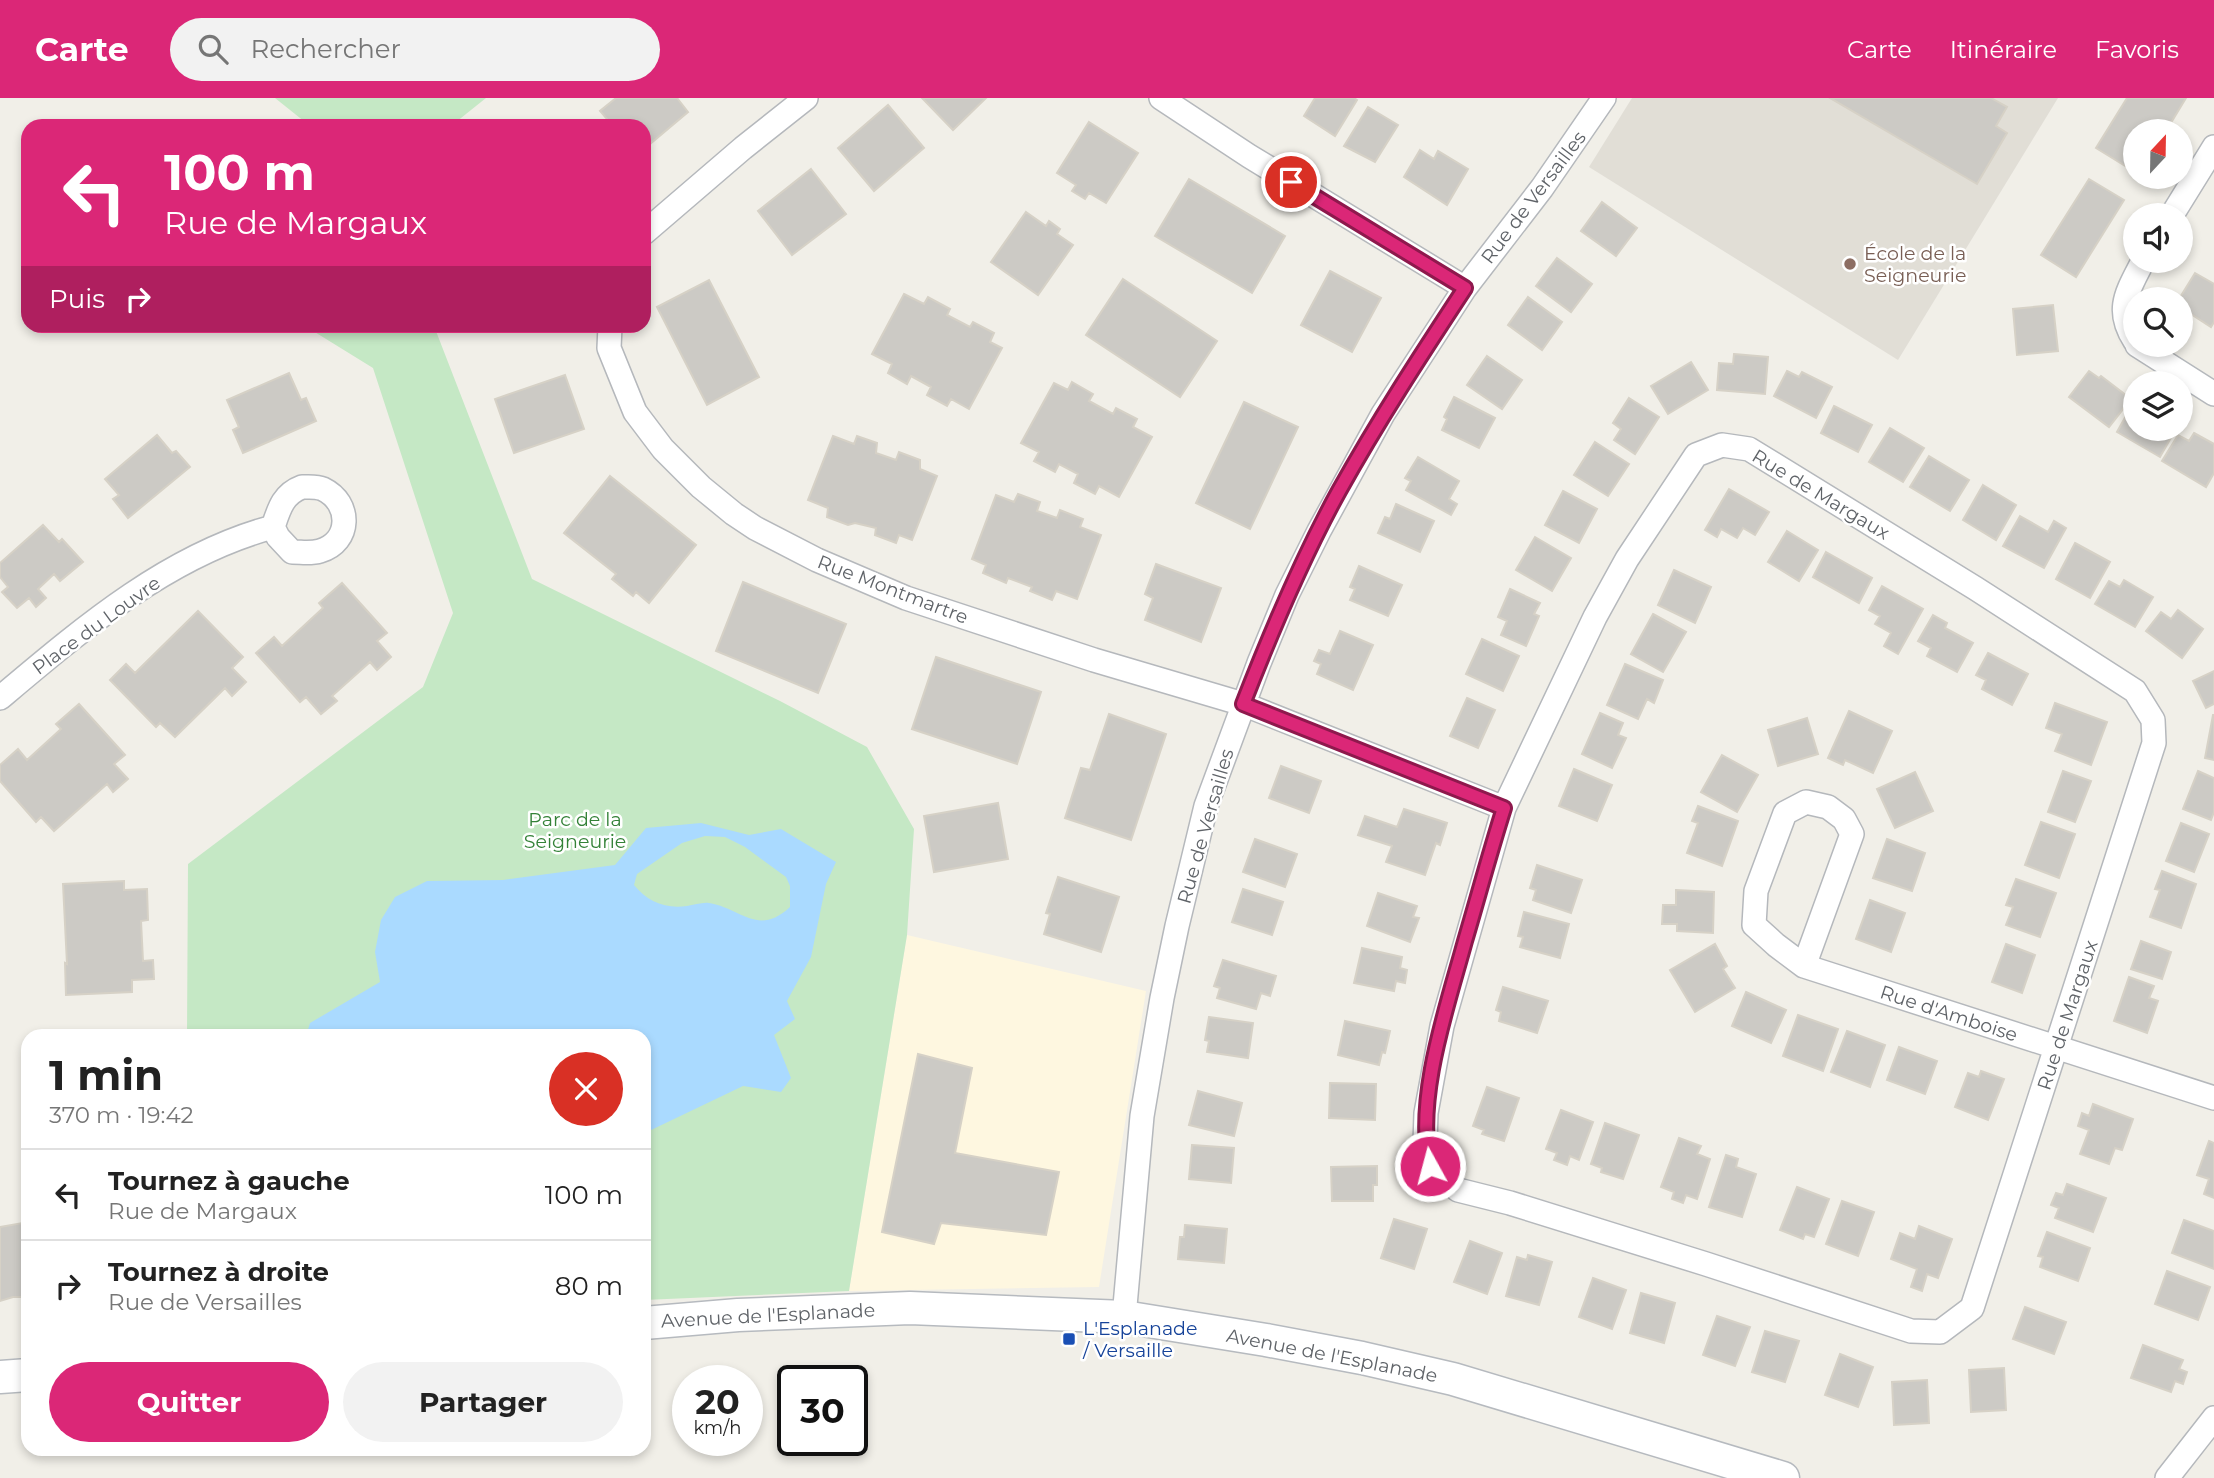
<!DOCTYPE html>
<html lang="fr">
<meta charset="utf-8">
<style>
:root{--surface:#fff;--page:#f2f2f2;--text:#222;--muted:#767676;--line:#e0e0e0;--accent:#db2777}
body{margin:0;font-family:Montserrat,sans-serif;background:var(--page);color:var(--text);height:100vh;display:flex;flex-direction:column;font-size:26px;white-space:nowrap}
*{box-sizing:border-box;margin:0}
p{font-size:23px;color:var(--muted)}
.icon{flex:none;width:38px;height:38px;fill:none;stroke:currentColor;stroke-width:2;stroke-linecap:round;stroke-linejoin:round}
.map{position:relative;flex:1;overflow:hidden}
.drawer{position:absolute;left:21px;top:931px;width:630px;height:427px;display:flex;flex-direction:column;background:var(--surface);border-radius:21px;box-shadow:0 4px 10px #0003}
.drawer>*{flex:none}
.guide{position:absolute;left:21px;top:21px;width:630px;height:214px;border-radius:21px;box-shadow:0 4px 10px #0003;background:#db2777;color:#fff;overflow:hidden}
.needle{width:46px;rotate:22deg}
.tools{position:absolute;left:2123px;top:21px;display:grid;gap:14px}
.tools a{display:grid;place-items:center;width:70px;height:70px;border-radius:50%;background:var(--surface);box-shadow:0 4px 10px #0003;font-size:35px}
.speed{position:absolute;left:672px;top:1267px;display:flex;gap:14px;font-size:35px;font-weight:700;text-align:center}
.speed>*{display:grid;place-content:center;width:91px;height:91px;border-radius:50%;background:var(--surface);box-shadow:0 4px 10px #0003;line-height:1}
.speed small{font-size:18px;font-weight:400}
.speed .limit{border:4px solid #111;border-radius:10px;background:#fff;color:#111}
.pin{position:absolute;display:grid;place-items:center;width:60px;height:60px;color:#fff;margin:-30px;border:4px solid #fff;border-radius:50%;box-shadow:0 2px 7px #0007}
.me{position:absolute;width:77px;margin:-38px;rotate:353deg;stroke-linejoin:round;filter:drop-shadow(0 0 5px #0008)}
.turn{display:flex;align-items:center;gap:24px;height:147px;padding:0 28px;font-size:32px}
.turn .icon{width:91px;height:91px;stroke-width:2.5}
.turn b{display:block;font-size:49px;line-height:60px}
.then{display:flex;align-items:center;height:66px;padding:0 28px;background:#0003;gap:14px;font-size:26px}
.round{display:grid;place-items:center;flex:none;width:74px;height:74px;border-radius:37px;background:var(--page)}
.overview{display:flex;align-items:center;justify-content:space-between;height:119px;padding:0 28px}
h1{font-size:42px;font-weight:700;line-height:52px}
.action{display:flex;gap:14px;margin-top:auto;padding:14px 28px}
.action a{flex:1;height:80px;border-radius:42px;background:var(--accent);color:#fff;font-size:28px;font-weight:700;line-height:80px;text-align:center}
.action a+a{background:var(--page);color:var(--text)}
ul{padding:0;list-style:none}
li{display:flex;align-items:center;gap:21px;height:91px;padding:0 28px;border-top:2px solid var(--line)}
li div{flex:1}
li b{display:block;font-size:26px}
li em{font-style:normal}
header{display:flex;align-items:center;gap:42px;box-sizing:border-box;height:98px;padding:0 35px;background:var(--accent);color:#fff}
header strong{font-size:33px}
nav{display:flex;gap:38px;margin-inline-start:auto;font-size:24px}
.search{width:490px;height:63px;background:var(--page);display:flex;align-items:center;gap:18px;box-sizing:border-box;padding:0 24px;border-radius:38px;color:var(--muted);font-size:26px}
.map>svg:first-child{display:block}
.commercial{fill:#fef7e0}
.education{fill:#e1ded6}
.green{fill:#c5e8c5}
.water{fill:#aadaff;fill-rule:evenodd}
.building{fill:#cccac5;stroke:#d6d1c6;stroke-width:2}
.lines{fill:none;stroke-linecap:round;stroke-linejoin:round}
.street-casing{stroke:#b5b8bc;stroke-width:26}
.secondary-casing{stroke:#b6babf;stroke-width:35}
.street{stroke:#fff;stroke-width:23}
.secondary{stroke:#fff;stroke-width:32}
.route-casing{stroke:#8e194d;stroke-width:18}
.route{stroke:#db2777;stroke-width:12}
.education-dot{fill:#8d6e63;stroke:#fff;stroke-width:2.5}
.transit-dot{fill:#1a4fb4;stroke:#fff;stroke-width:2.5}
.labels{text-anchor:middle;stroke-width:5;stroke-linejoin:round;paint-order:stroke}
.street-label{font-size:19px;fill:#5f6368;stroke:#fff}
.education-label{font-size:19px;fill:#785e54;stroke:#fff;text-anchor:start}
.park-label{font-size:19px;fill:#348238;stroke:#fff}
.transit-label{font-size:19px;fill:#164399;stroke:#fff;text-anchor:start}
</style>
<header>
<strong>Carte</strong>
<div class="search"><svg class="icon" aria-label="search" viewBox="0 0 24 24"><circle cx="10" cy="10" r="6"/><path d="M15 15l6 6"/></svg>Rechercher</div>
<nav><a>Carte</a><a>Itinéraire</a><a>Favoris</a></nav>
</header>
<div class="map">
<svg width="2214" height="1380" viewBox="0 0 2214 1380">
<rect width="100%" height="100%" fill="#f1efe8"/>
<!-- commercial -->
<path class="commercial" d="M907,837L1146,893L1099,1189L849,1193Z"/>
<!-- education -->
<path class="education" d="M1632,0H2058L1898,262L1589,69Z"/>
<!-- green -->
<path class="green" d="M275,0H486L451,28H310Z
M305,228H434L532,481L780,603L867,649L914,731L907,837L849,1193L644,1202V938H187L188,766L423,589L453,515L373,270Z"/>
<!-- water -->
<path class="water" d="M701,725L749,737L781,731L836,764L826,786L811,859L787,903L795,921L774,937L791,980L781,994L743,988L649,1033H644V938H306L310,925L380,884L375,854L381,822L395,799L427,783L503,782L615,767L646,730ZM705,738L725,739L745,749L786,779L790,788V809C758,839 741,810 709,805C703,804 694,807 687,808C665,811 648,804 634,787L637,776L682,745Z"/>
<!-- building -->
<path class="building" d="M616,0H677L688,14L644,51V28H613L600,13Z
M922,0H986L953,32Z
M1315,0H1354L1357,2L1335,38L1304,18Z
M1830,0H1991L2007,9L1996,28L2007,35L1977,86Z
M2127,0H2186L2166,33H2135V74L2096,50Z
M888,7L924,50L874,93L838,50Z
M1368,9L1398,27L1375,64L1344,48Z
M1089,24L1138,55L1106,105L1089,95L1085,101L1072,93L1076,87L1057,75Z
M1420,52L1434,61L1438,53L1468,71L1447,107L1404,79Z
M811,71L846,116L792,157L758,113Z
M1189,81L1285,138L1252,195L1155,138Z
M2089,81L2124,102L2076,179L2041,157Z
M1602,104L1637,130L1616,158L1581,133Z
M1026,114L1046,128L1049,123L1060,131L1057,136L1073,147L1038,197L991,164Z
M1557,160L1592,186L1571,214L1536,188Z
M1330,173L1381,200L1352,254L1301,227Z
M2195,175L2214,186V224L2211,229L2180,209L2179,201Z
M1123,181L1217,243L1180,299L1086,237Z
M709,182L759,279L707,307L657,209Z
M904,196L924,206L928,199L950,211L947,217L970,229L973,224L994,235L990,244L1002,250L969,311L951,301L947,308L927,297L931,289L911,278L907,286L888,275L892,266L872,256Z
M1528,199L1562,224L1542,252L1508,227Z
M2053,207L2058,253L2017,257L2013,211Z
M1734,256L1768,259L1765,296L1717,292L1719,265L1733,266Z
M1487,258L1522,282L1502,311L1467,287Z
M1691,264L1708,292L1668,316L1651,288Z
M1787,273L1799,279L1802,274L1832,289L1816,320L1774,298Z
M2089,273L2099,280L2101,278L2131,301L2109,329L2069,299Z
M289,275L301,302L306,300L316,323L243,355L233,332L239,329L227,302Z
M565,277L584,331L514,355L495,301Z
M1072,284L1093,296L1089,303L1113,316L1116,310L1137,321L1133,329L1152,339L1119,399L1099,388L1095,396L1074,385L1078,376L1059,366L1055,374L1034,363L1039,354L1021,345L1054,285L1068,292Z
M1454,299L1495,320L1479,350L1442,332L1447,321L1444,319Z
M1629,300L1659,319L1635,356L1614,342L1621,331L1613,325Z
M1244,304L1298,329L1250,431L1196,405Z
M2132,307L2135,308V331H2176L2160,359L2117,334Z
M1834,308L1872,327L1858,354L1821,335Z
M1890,330L1924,350L1903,384L1869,364Z
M2194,335L2214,346V375L2206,389L2162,363L2178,337L2189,343Z
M157,337L172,355L176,353L190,369L128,420L113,401L119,397L105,381Z
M833,338L854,346L857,338L877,345L876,355L896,362L899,354L920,362V371L937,378L912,442L899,437L896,445L875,437L876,430L855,425L848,427L827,419L828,410L808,402Z
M1595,344L1629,366L1608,398L1574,377Z
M1929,358L1969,382L1950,413L1910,389Z
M1418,359L1459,383L1449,401L1457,406L1451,417L1406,392L1411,383L1405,380Z
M610,378L696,447L649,505L636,494L633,498L612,481L616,476L564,435Z
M1983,387L2016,407L1996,442L1963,422Z
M1729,391L1769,414L1755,437L1743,430L1737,440L1721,431L1717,439L1705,432Z
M1563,393L1597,411L1579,445L1545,427Z
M1018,396L1040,404L1037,413L1057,420L1060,412L1083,421L1080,429L1101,437L1077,501L1056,493L1052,502L1030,493L1032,489L1008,480L1006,485L983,475L986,467L972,461L996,397L1014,404Z
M1396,406L1434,423L1420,454L1378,435L1385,419L1390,421Z
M2020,418L2048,434L2054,423L2066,430L2044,470L2003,448Z
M43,427L59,444L62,441L83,464L60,483L54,476L38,491L46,500L36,509L29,500L17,510L2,494L8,489L0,479V465Z
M1787,433L1818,452L1799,483L1768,464Z
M1535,439L1571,460L1552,493L1516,472Z
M2075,445L2110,464L2090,500L2056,481Z
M1826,454L1872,480L1859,505L1813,479Z
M1156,466L1221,490L1201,544L1145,522L1153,500L1145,496Z
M1359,468L1402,487L1388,518L1350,502L1355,491L1350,489Z
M1674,472L1711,489L1695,525L1658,507Z
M2124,482L2153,499L2135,529L2095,506L2109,483L2120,489Z
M743,484L846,526L818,595L716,553Z
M342,485L387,535L377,543L391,559L377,572L370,564L332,598L337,603L321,616L306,599L300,604L256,555L274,539L282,548L323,510L319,505Z
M1882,488L1923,511L1898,556L1884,548L1891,535L1875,526L1880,518L1869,512Z
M1510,491L1540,505L1534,516L1539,518L1526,548L1501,537L1507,523L1498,519Z
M2178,512L2203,531L2182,560L2146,533L2161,514L2171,521Z
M198,513L243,559L232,570L246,584L232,598L225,590L175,639L160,625L156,629L110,582L126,566L135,575Z
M1653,516L1686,534L1663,574L1631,556Z
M1933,517L1947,525L1945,530L1973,545L1957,574L1927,558L1931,550L1918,543Z
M1340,533L1373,547L1353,592L1317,576L1321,566L1314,563L1319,552L1330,556Z
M1482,541L1519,558L1503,593L1466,576Z
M1988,555L2028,576L2012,607L1982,591L1986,582L1976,577Z
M936,559L1041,594L1017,666L912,631Z
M1625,566L1663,582L1654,605L1647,601L1638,621L1607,607Z
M2214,573V606L2206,610L2193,583Z
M1467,600L1495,612L1478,650L1450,638Z
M2055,605L2107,624L2091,667L2055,653L2062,636L2046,630Z
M79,606L125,657L114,666L128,681L113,694L107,686L54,733L41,719L36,724L0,683V667L18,651L27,662L61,631L56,626Z
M1849,613L1892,633L1873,675L1845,662L1843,667L1828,660Z
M1600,615L1623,625L1618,637L1626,640L1612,670L1582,656Z
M1109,616L1166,636L1131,742L1065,720L1081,670L1090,672Z
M2213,617H2214V662L2205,660Z
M1807,620L1818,656L1778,668L1768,632Z
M1722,657L1758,677L1737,714L1701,694Z
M1281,668L1321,683L1309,715L1269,700Z
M1574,671L1612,687L1597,723L1559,708Z
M2063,673L2091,683L2075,724L2048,714Z
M2198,673L2214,680V714L2211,722L2183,711Z
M1915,674L1933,713L1895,730L1877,691Z
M998,705L1008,761L934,774L924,718Z
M1698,708L1738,723L1722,768L1687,755L1698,725L1692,723Z
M1404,711L1447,725L1440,747L1436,745L1425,777L1386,764L1392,748L1358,737L1365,718L1397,729Z
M2041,724L2075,736L2059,780L2025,767Z
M2181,725L2209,736L2194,774L2166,763Z
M1255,741L1297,756L1285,789L1243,774Z
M1887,741L1925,755L1912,793L1873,780Z
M1537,767L1582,782L1571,815L1533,802L1536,792L1530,790Z
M2162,773L2196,786L2181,830L2150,819L2160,792L2155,791Z
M1058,779L1119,799L1101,854L1044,836L1050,816L1046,815Z
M2016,781L2056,795L2040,839L2006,827L2013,809L2006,807Z
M124,783V792L147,791L148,822L141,823L143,863L153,862L154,881L132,882V894L66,897L65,865L67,866L63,786Z
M1243,791L1283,804L1272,837L1232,824Z
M1676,792L1714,794L1713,835L1677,833V826H1662L1663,807H1676Z
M1378,795L1417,808L1413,819L1419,820L1410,844L1367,828Z
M1870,802L1905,815L1891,854L1856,841Z
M1524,814L1569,826L1560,860L1520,849L1523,839L1518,838Z
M2141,843L2171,854L2162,881L2131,871Z
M1715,846L1727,868L1723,871L1735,890L1695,914L1670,872Z
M2006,846L2035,857L2022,895L1992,884Z
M1362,850L1402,859L1400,870L1407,872L1405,885L1396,883L1394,893L1354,885Z
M1223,862L1276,878L1270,898L1261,895L1256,911L1217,900L1220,890L1214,888Z
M2129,879L2154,888L2149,900L2158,903L2147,935L2114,923Z
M1503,889L1548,903L1537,935L1499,923L1501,914L1496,912Z
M1746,894L1786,912L1771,945L1732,928Z
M1798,917L1838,931L1823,973L1783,958Z
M1209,919L1253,925L1248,960L1207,954L1209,943L1205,942Z
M1345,923L1390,933L1385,955L1382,954L1379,967L1338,957Z
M1847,933L1885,947L1870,989L1831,974Z
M136,934V938H71V937Z
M1899,949L1937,963L1925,996L1887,982Z
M918,956L972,970L955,1055L1059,1074L1046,1137L941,1125L934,1146L882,1134Z
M1981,973L2004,981L1988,1022L1955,1009L1968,975L1979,979Z
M1330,985L1376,986L1375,1022L1329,1020Z
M1487,989L1519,1000L1504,1043L1482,1036L1484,1032L1473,1028Z
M1198,993L1242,1005L1234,1038L1189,1027Z
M2093,1006L2133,1021L2122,1052L2115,1050L2109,1066L2080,1056L2089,1032L2078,1028L2082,1015L2089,1018Z
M1561,1012L1593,1024L1579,1062L1570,1058L1567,1067L1554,1062L1557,1055L1546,1051Z
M1605,1025L1639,1037L1623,1081L1601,1074L1602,1070L1591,1066Z
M1679,1040L1701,1048L1697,1056L1710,1061L1697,1101L1686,1097L1683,1105L1672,1101L1674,1094L1661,1089Z
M2209,1043L2214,1045V1100L2204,1096L2209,1081L2197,1077Z
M1192,1047L1234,1050L1231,1085L1189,1081Z
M1726,1057L1738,1061L1736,1069L1756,1076L1742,1119L1709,1109Z
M1377,1068V1087H1373V1103H1332L1331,1069Z
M2067,1086L2106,1100L2093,1134L2055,1120L2059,1110L2051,1107L2056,1095L2063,1097Z
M1797,1089L1829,1101L1814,1139L1805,1136L1803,1141L1780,1132Z
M1842,1103L1874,1114L1858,1158L1826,1146Z
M23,1116H28V1199H13L0,1203V1129L23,1125Z
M1394,1121L1427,1131L1414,1171L1381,1160Z
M2184,1122L2214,1133V1171L2172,1155Z
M1185,1127L1227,1131L1224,1165L1178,1161L1180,1139H1184Z
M1919,1128L1952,1141L1938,1180L1927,1176L1922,1193L1911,1189L1917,1171L1891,1161L1900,1135L1915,1141Z
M2047,1134L2090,1150L2078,1183L2040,1169L2043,1159L2038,1158Z
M1470,1143L1502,1155L1487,1196L1454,1184Z
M1528,1157L1552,1164L1539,1207L1506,1198L1517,1159L1527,1162Z
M2167,1173L2210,1189L2198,1222L2155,1206Z
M1593,1180L1626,1192L1612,1231L1579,1219Z
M1641,1195L1675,1205L1664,1245L1630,1235Z
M2025,1209L2066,1224L2054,1256L2013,1241Z
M1717,1218L1750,1229L1735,1268L1703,1257Z
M1765,1233L1799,1243L1785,1284L1752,1274Z
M2143,1247L2183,1262L2179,1271L2187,1274L2183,1286L2175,1283L2171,1294L2131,1280Z
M1840,1256L1873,1269L1858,1309L1825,1297Z
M2004,1270L2006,1312L1971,1314L1969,1272Z
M1927,1282L1929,1325L1894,1327L1892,1284Z"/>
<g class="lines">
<!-- street casing -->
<g class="street-casing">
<path id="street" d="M1161,0L1249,58L1465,190
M2172,117L2214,49
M644,135L743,50L806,0
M610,228L609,250L635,314L663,351L701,389L734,416L755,430L817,462L906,500L1094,562L1243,606L1504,710
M2135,243C2114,211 2128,193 2143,163
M2137,247L2214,296
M1722,347L1749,351L1975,490L2135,593L2153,622L2154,645L1972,1210L1940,1234L1911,1233L1706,1166L1510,1105L1458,1092L1430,1068L1425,1045L1426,1015L1442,928L1504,710L1595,519L1627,461L1696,357Z
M302,389C309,389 316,388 323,391C352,405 351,444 320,453C310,456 302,454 292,454L278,439L273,429C279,411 283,396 302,389Z
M0,600C82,531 168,457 273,429
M1804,868L1852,736L1844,721L1828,709L1806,704L1785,715L1756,793L1754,827L1776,847L1804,868L2214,1000
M1124,1219L1142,1018L1162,900L1177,828L1206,708L1259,565L1287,497L1319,433L1383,316L1465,190L1542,90L1604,0
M2167,1380L2214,1320"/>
</g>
<!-- secondary casing -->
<g class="secondary-casing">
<path id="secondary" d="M644,1225L738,1217L910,1210L1124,1219L1266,1242L1362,1260L1453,1281L1783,1380
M0,1279L28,1277"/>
</g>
<!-- street -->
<use href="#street" class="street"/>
<!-- secondary -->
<use href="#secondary" class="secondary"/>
</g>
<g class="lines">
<!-- route casing -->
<g class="route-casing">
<path id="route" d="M1291,84L1465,190C1421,257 1378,323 1339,393C1301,462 1271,534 1243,606L1504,710C1490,754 1478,799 1465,843C1447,909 1415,1000 1430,1068"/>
</g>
<!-- route -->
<use href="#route" class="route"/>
</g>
<!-- markers -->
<circle class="education-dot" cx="1850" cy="166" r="7"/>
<rect class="transit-dot" x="1062" y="1234" width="14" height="14" rx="3.5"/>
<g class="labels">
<!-- street labels -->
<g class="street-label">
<text transform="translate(1533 99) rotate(-53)" y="7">Rue de Versailles</text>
<text transform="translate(1821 396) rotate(31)" y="7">Rue de Margaux</text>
<text transform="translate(893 491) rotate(21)" y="7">Rue Montmartre</text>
<text transform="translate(96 527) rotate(-36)" y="7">Place du Louvre</text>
<text transform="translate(1205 728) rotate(-74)" y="7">Rue de Versailles</text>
<text transform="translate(1949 915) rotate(18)" y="7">Rue d'Amboise</text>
<text transform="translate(2067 917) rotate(-72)" y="7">Rue de Margaux</text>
<text transform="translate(768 1217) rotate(-3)" y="7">Avenue de l'Esplanade</text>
<text transform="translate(1332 1257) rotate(11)" y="7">Avenue de l'Esplanade</text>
</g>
<!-- education labels -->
<g class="education-label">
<text x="1864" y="162">École de la<tspan x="1864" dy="22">Seigneurie</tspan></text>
</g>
<!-- park labels -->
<g class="park-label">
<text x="575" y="728">Parc de la<tspan x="575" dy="22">Seigneurie</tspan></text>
</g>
<!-- transit labels -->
<g class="transit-label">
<text x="1083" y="1237">L'Esplanade<tspan x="1083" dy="22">/ Versaille</tspan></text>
</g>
</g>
</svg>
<div class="tools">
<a><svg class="needle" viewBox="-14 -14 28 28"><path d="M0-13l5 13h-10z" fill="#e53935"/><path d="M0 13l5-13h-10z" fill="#767676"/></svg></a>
<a><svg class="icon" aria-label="sound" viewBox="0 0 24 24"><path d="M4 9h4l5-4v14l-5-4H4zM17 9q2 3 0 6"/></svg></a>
<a><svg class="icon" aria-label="search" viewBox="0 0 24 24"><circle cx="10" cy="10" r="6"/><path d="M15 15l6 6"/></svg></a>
<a><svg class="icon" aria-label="layers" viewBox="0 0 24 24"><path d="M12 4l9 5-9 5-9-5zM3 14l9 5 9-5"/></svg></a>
</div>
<div class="speed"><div>20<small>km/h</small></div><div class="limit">30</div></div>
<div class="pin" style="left:1291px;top:84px;background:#d93025"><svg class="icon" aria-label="arrive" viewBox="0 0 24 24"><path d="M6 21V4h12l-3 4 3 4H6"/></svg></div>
<svg class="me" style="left:1430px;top:1068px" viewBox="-20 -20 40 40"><circle r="17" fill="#db2777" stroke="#fff" stroke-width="3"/><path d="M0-11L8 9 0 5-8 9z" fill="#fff"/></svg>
<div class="guide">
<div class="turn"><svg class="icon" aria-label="left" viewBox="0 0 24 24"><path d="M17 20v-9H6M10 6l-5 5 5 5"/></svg><div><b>100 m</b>Rue de Margaux</div></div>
<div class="then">Puis<svg class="icon" aria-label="right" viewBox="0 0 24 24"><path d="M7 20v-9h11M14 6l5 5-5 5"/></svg></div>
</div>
<section class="drawer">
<div class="overview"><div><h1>1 min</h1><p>370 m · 19:42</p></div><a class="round" style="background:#d93025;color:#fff"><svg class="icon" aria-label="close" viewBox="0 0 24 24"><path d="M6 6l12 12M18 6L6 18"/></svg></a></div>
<ul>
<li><svg class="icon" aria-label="left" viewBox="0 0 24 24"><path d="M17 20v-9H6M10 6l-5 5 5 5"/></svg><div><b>Tournez à gauche</b><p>Rue de Margaux</p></div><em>100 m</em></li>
<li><svg class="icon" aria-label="right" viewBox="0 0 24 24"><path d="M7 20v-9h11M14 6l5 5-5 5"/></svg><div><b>Tournez à droite</b><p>Rue de Versailles</p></div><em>80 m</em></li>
</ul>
<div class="action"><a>Quitter</a><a>Partager</a></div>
</section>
</div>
